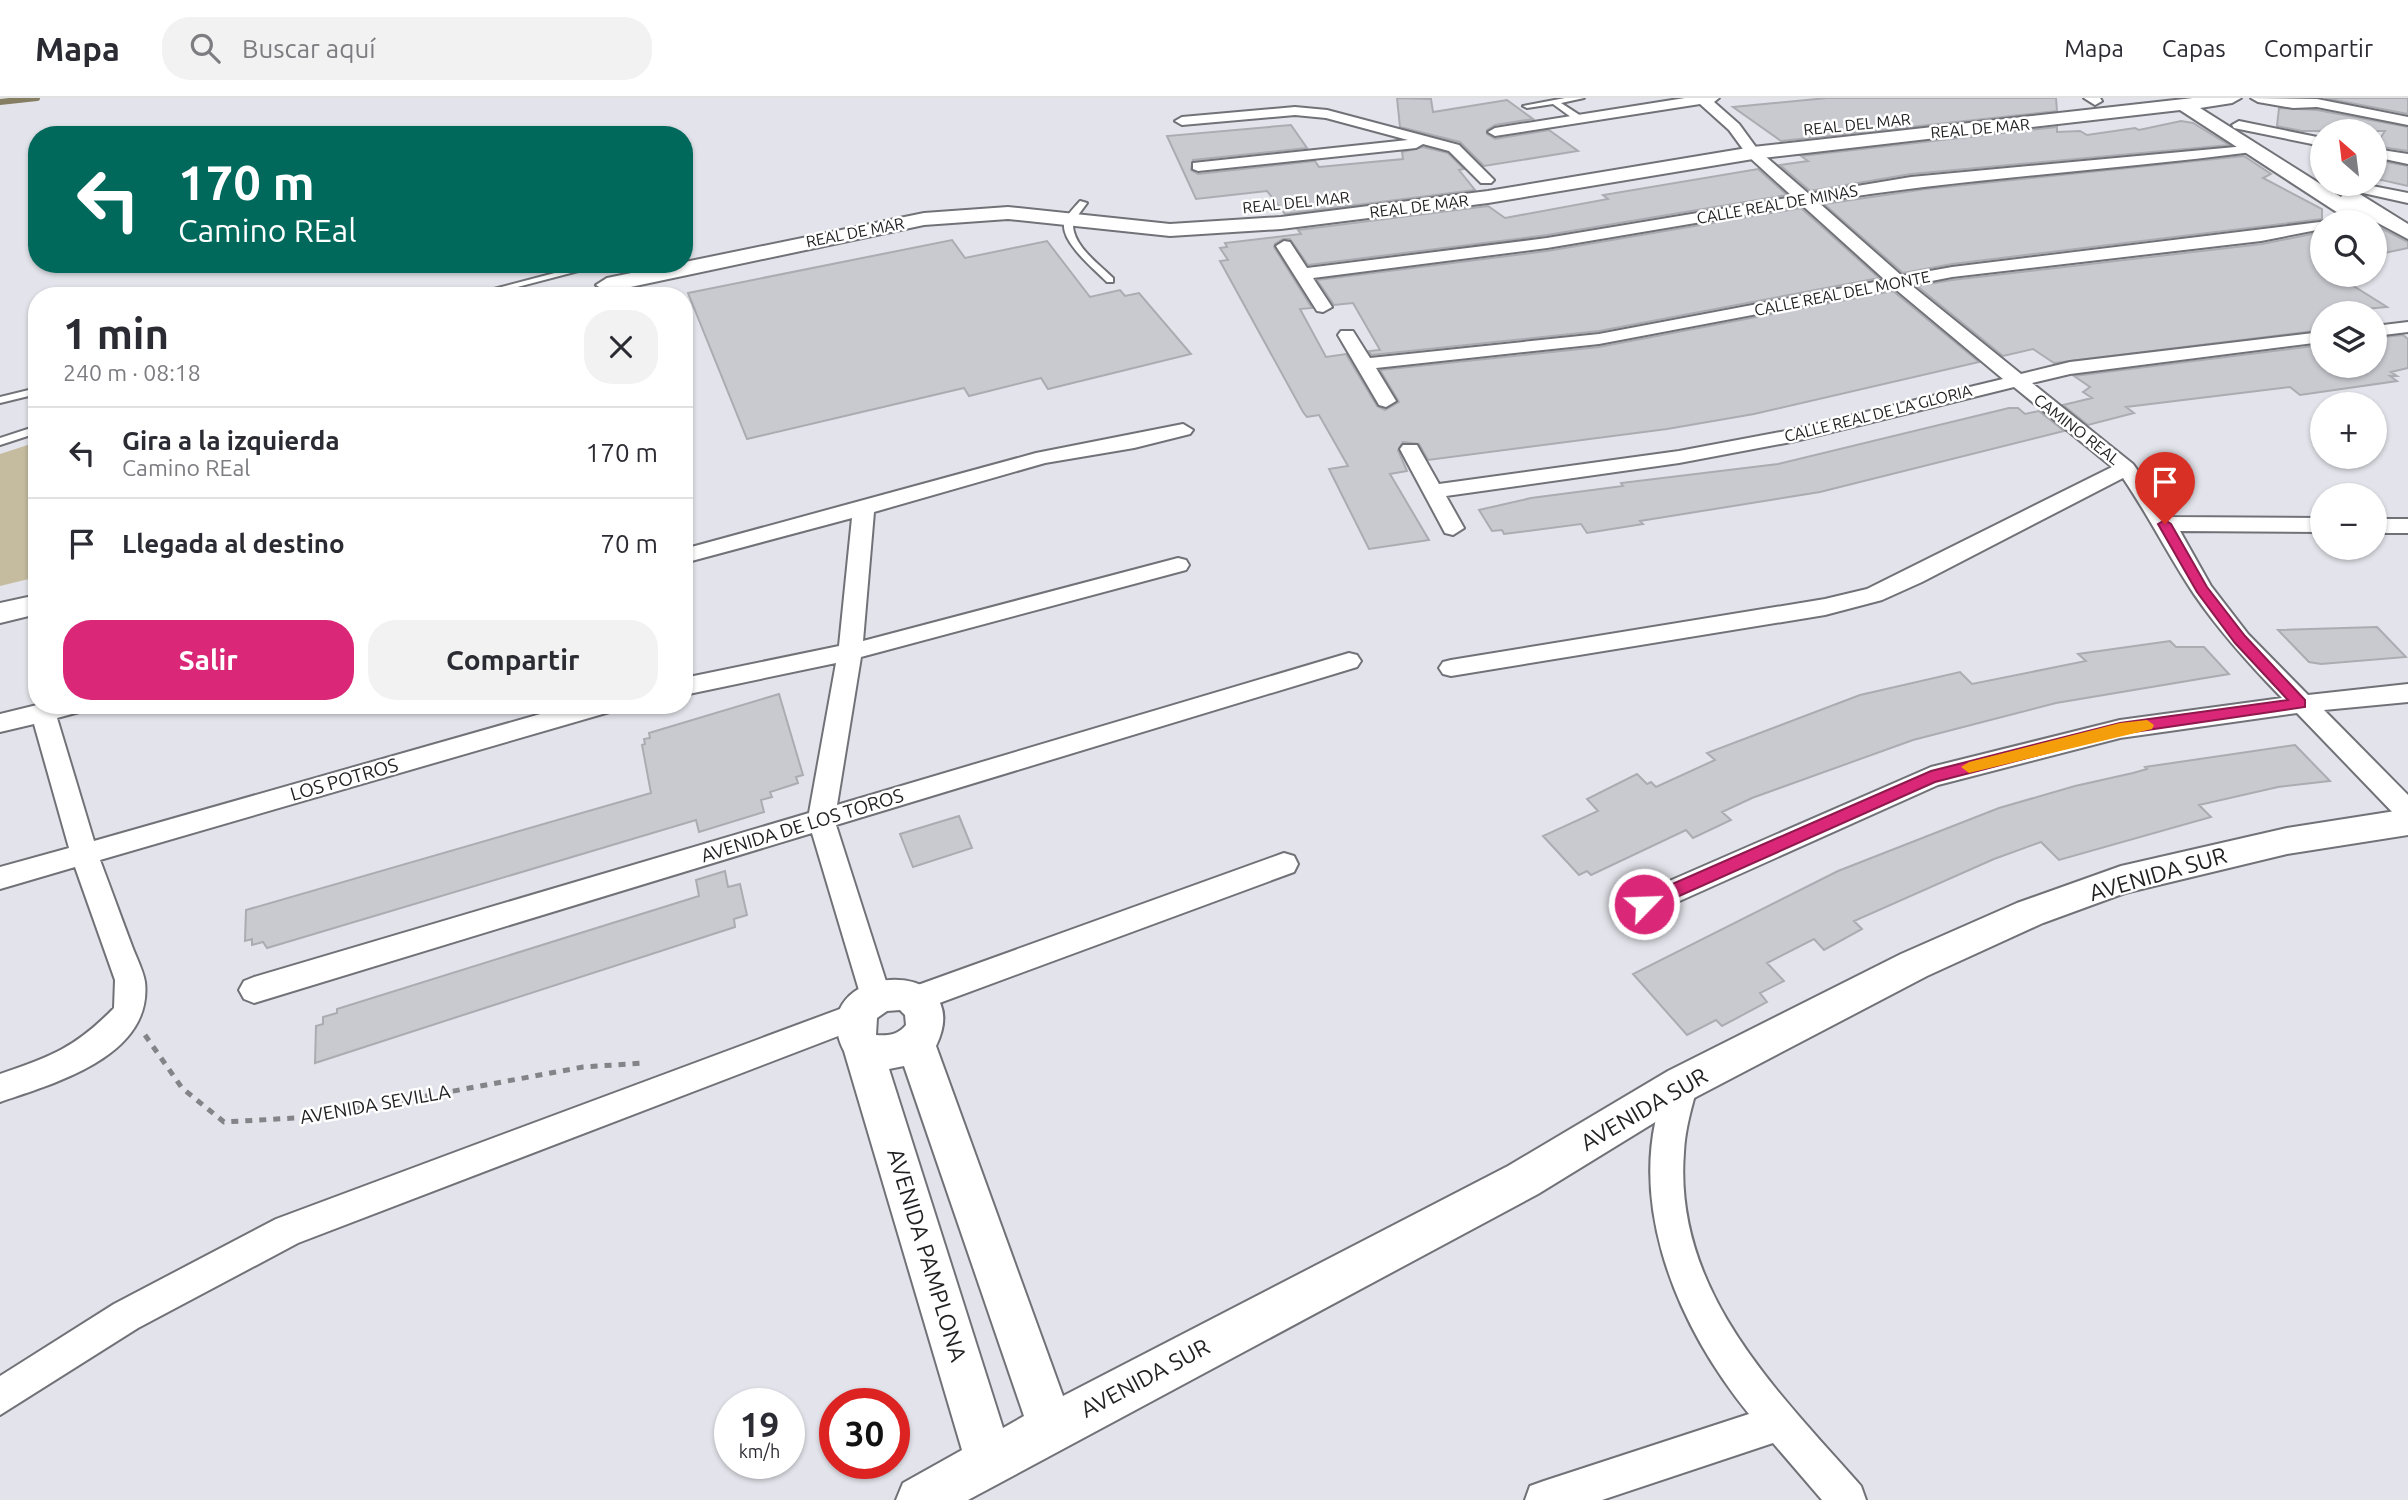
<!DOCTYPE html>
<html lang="es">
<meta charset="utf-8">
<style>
:root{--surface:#fff;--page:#f2f2f3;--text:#2b2b33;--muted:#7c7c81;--line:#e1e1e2;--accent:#db2777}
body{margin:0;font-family:Ubuntu,sans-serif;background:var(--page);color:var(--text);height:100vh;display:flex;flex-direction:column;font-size:26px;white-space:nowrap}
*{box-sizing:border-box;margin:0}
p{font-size:23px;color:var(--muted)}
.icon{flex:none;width:38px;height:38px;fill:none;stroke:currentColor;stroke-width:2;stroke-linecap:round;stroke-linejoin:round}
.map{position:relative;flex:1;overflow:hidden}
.side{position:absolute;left:28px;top:189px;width:665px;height:427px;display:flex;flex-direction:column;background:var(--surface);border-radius:28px;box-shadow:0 2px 5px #0004}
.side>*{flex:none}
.banner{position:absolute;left:28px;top:28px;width:665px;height:147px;border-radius:28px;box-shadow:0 2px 5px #0004;background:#00695c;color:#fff;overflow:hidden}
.needle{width:46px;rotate:332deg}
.tools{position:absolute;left:2310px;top:21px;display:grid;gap:14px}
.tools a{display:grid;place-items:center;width:77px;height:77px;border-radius:50%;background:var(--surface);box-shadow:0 2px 5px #0004;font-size:35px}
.speed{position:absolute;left:714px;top:1290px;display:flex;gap:14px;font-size:35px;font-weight:700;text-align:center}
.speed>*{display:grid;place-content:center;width:91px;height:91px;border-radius:50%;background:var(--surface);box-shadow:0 2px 5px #0004;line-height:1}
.speed small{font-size:18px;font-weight:400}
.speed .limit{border:10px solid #d22;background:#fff;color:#111}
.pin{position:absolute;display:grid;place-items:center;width:60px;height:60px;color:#fff;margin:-72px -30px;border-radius:50% 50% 50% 0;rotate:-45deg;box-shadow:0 0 7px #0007}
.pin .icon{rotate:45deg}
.me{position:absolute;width:77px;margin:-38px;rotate:66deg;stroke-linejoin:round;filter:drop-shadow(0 0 5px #0008)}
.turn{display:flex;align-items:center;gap:24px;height:147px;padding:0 35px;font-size:32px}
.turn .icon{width:91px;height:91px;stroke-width:2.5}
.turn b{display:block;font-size:49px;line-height:60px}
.round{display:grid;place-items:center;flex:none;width:74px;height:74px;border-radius:28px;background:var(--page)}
.head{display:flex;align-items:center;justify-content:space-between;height:119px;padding:0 35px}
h1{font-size:42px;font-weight:600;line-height:52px}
.cta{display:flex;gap:14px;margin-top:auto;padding:14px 35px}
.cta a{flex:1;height:80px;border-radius:28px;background:var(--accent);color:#fff;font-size:28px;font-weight:600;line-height:80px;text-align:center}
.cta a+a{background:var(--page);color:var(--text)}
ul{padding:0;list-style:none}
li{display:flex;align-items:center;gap:21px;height:91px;padding:0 35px;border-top:2px solid var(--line)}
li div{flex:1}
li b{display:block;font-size:26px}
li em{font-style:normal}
header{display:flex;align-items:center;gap:42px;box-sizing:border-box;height:98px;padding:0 35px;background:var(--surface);border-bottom:2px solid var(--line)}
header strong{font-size:33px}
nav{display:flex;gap:38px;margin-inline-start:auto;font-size:24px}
.search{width:490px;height:63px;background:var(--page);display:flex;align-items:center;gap:18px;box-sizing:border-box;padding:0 24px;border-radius:28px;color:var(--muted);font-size:26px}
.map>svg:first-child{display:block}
.green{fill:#c5bca0}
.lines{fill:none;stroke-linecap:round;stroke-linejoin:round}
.stream{stroke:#867e62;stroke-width:6}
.building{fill:#c9cad0;stroke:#abacb2;stroke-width:2}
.service-casing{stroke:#717278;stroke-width:4}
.minor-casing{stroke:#717278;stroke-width:4}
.tertiary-casing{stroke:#717278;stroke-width:4}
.path{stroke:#838388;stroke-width:5;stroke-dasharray:7 7;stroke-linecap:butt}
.service{fill:#fff;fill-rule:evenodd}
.minor{fill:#fff;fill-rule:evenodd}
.tertiary{fill:#fff;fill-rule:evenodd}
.route{fill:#db2777;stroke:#8e194d;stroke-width:2}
.slow{fill:#f59e0b}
.labels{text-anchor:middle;stroke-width:5;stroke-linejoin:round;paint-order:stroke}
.far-street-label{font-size:16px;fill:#222224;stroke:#fff}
.street-label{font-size:19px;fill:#222224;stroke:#fff}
.near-street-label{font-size:23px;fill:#222224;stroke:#fff}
</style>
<header>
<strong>Mapa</strong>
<div class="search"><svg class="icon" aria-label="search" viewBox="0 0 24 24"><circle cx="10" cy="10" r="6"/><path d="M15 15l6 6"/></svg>Buscar aquí</div>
<nav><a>Mapa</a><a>Capas</a><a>Compartir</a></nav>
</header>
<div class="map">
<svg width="2408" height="1402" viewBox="0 0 2408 1402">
<rect width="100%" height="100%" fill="#e3e4eb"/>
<!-- green -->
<path class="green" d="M37,344V479L0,488V356Z"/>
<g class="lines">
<!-- stream -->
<path class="stream" d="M0,4L37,0"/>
</g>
<!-- building -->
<path class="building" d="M1397,0L1431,1L1433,14L1507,2L1533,21L1495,27L1487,32V36L1495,41L1549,32L1578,53L1484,68L1460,44L1400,29Z
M1827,0H2056L2057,13L1781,43L1733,9Z
M2325,0H2408V16Z
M2279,10L2317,12L2408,29V53L2375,48L2385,33H2302L2277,28Z
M2181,23L2193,25L2229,47L1911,76L1810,93L1780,67L1808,63L1801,58L2057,29V34L2080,33L2087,37L2135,30L2139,32Z
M1291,27L1307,50L1193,62L1191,72L1198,76L1315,63L1319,69L1403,61L1402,54L1423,49L1448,55L1464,71L1459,72L1475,92L1285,116L1267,93L1196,101L1167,38Z
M2244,58L2271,76L2263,80L2322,111V121L1952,166L1903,175L1824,106L1926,91Z
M2375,62L2408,68V88L2377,81Z
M1758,71L1787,97L1547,137L1308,167L1290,141H1283L1275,146L1274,149L1312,210L1300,211L1326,259L1346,256L1377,308L1385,312L1399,304L1380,272L1599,249L1893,193L1979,264L1754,316L1667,331L1428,362L1419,346L1403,344L1398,352L1407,373L1390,376L1429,442L1369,451L1329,371L1348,368L1319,317L1307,319L1303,314L1220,163L1228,162L1220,150L1227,149L1225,145L1301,136L1298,132L1488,108L1505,120L1608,101L1603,97Z
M1801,110L1879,180L1599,233L1371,257L1369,253L1380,252L1353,205L1334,207L1317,182L1547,153Z
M2375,127L2408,144V150L2375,157Z
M2322,134V177H2336L2387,209L2364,211L2371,215H2322V232L2054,265L2033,251L2003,258L1917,188L1952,182L2262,146Z
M952,142L965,160L1047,143L1090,199L1120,192L1125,198L1139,195L1191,256L1048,291L1041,280L969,298L964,290L747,341L688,195Z
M2403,237L2408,241V270L2391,274L2397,278H2390L2397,283L2300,297L2290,289L2126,309L2134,315L2088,327L2063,307L2092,300L2083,294L2090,289L2074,278L2322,247V268H2375V240Z
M2009,310H2018L2025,316L2039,313L2064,333L1820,394L1640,423L1643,426L1587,435L1581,426L1504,436L1502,432L1492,433L1479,412L1531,400L1623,388L1621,385L1778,366Z
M2377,529L2406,559L2321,566L2309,564L2278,532Z
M2170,543L2176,549H2204L2229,576L2056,605L1913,642L1752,700L1722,714L1731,722L1693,740L1686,732L1591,777L1587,773L1579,777L1543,738L1598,713L1587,701L1637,676L1647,686L1651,684L1656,689L1715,662L1707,655L1860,597L1960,574L1972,586L2086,563L2078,556Z
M779,596L803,677L796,679L798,685L770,694L772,699L761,702L764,714L699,734L696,722L267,850L263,844L252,847V841L245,843L246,812L651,695L642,647L645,646L644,641L650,640L649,635Z
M2295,647L2330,683L2278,689L2199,707L2211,719L2059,762L2041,744L1994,761L1854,823L1862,831L1824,852L1814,841L1767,865L1784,883L1760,895L1767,904L1722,928L1716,922L1687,937L1633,876L1838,773L1999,710L2075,688L2133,675L2147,671L2145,669Z
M959,718L972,750L913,769L900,736Z
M725,773L728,789L740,786L747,817L734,821L735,829L315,965L316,928L323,926V919L337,915V911L699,798L696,782Z"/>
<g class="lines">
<!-- service casing -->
<g class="service-casing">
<path id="service" d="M1565,0H1584L1561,5L1581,18V22H1575L1553,6L1527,10L1523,8Z
M1080,103L1087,105L1073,124C1071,147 1099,166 1113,180V184H1107C1095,172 1062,145 1064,126C1066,117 1074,110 1080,103Z
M589,166H605L483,198H467Z
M37,290V296L0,305V299Z
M37,328V335L0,347V340Z"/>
</g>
<!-- minor casing -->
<g class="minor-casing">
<path id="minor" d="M1685,0H1719L1714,4L1739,26L1758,52L1809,96L1911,79L2257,47V53L2252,54C2107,73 1962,80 1818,104L1902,178L1952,169L2328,123L2322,124V131L2261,143L1952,179L1911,187L2021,276L2070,264L2322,234V244L2070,276L2032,285L2133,366L2171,419L2322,420V434L2180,433L2211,488L2248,536L2308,597L2408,586V604L2324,612L2408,697V724L2399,721L2297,615L2120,640L1938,687L1655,814L1645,817L1635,814L1631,806L1635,798L1931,669L2120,622L2282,600C2250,567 2220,534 2194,496C2169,459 2149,418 2123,380L1922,484L1882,502L1825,517L1451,578L1443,576L1439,570L1443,564L1451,562L1825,501L1867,491L2112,369L2014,289L1791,344L1679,365L1446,398L1464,430L1453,437L1445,435L1400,351L1403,347H1417L1439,386L1679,353L1791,332L2003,281L1894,190L1599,246L1376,270L1396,303L1386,309L1379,307L1338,237L1341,233H1353L1370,260L1599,236L1885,182L1802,107L1547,150L1313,180L1332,209L1323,214L1317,213L1276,148L1284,143L1290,144L1307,170L1547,140L1793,99L1748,58L1729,32L1700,6L1495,38L1488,34L1495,30Z
M2084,0H2100L2102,3L2095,7Z
M2251,0L2317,1L2408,19V27L2317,9L2293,10L2258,4Z
M1295,9L1327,12L1459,47L1494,82L1491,85H1481L1449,53L1423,46L1416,50L1198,73L1193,71V65L1408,42L1326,20L1295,17L1182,27L1175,23L1182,19Z
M2239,23L2322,40V48L2234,30L2232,27Z
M2375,51L2408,56V66L2375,59Z
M2333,86H2362L2408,95V105L2336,89Z
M2408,224V234L2375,238V228Z
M1183,326L1193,332L1190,336L1134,350L1045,365L874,414L863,543L1178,460L1186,462L1189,467L1186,472L861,559L837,707L1349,555L1357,557L1361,563L1357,569L836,727L891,899L887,908L876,912L865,908L861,899L812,735L254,905L244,901L239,892L244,883L254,879L809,715L836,565L684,597V580L839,548L852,420L684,465V451L1036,355Z
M2375,421H2408V435H2375Z
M37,607H86L83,613L57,620L94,743L572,607H616L613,613L100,762C111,791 121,819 132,848C136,859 143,872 145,884C153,958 55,985 0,1004V976C51,959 76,949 114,910L115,882L75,769L0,791V769L69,750L34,626L0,634V616Z
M1284,755L1294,758L1298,766L1294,774L915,914L904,910L900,901L904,892Z
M856,905L867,909L871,918L867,927L298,1145L138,1230L0,1317V1278L114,1206L276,1121Z
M1682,972L1693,976L1698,986C1692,1008 1685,1031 1684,1054C1673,1193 1777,1293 1861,1388L1866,1402H1822L1773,1345L1602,1402H1525L1530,1388L1544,1383L1749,1316C1675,1225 1618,1092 1671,976Z"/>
</g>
<!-- tertiary casing -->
<g class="tertiary-casing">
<path id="tertiary" d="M2193,0H2241L2232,5L2200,10L2341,99L2344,95H2358L2408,126V141L2376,124H2352L2180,12L1753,61L1488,105L1281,131L1170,138L1008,121L924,127L607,194L596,187L607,180L924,115L1008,109L1170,126L1281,119L1488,93L1753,49Z
M37,497V516L0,525V505Z
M2408,711V737L2287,756L2125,795L2043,825L1927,878L1696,999L1538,1096L968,1402H896L903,1385L962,1352L844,953C799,865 981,853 936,948L1063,1298L1508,1068L1668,973L1901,856L2017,805L2121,768L2287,730ZM900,912L905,917L906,927C898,937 888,938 876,937L877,920L887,913ZM904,968L1024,1318L1003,1330L889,971Z"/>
</g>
<!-- path -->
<path class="path" d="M145,937L182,990L224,1024L313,1019L583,969L645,965"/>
<!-- service -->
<use href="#service" class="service"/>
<!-- minor -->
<use href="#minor" class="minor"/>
<!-- tertiary -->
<use href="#tertiary" class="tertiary"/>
</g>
<!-- route -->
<path class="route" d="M2165,422L2171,426L2207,489L2245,538L2305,602V609L2120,636L1935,684L1650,811H1638L1636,806L1638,801L1931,673L2120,625L2288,602L2235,545L2197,494L2158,426Z"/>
<!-- slow -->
<path class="slow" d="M2147,622L2154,627L2152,631L1969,675L1961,669L1969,664L2120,625Z"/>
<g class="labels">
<!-- far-street labels -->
<g class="far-street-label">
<text transform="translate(1857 26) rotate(-6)" y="6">REAL DEL MAR</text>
<text transform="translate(1980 30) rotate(-5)" y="6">REAL DE MAR</text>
<text transform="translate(1296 104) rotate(-6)" y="6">REAL DEL MAR</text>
<text transform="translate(1777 106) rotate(-10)" y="6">CALLE REAL DE MINAS</text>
<text transform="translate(1419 108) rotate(-7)" y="6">REAL DE MAR</text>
<text transform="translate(855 134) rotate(-11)" y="6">REAL DE MAR</text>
<text transform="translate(1842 195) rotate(-11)" y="6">CALLE REAL DEL MONTE</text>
<text transform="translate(1878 315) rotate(-14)" y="6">CALLE REAL DE LA GLORIA</text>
<text transform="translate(2077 331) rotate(38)" y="6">CAMINO REAL</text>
</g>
<!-- street labels -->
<g class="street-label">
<text transform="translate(344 681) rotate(-16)" y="7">LOS POTROS</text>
<text transform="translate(802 727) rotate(-17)" y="7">AVENIDA DE LOS TOROS</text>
<text transform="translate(375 1006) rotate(-10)" y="7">AVENIDA SEVILLA</text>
</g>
<!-- near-street labels -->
<g class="near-street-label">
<text transform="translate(2158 776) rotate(-16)" y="8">AVENIDA SUR</text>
<text transform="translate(1644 1011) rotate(-30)" y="8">AVENIDA SUR</text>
<text transform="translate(927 1157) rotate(73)" y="8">AVENIDA PAMPLONA</text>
<text transform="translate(1145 1280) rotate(-28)" y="8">AVENIDA SUR</text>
</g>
</g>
</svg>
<div class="tools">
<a><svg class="needle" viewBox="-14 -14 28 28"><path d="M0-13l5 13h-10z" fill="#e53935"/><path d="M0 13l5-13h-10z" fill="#7c7c81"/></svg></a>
<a><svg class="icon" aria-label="search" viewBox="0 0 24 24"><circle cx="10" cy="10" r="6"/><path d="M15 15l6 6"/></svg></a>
<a><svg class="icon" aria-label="layers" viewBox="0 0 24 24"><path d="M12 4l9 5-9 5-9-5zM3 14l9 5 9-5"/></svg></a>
<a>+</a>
<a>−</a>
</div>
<div class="speed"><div>19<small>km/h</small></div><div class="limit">30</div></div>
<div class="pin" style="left:2165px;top:426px;background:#d93025"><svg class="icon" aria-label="arrive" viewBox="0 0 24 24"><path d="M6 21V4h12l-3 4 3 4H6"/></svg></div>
<svg class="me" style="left:1644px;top:806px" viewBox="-20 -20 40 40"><circle r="17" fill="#db2777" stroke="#fff" stroke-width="3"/><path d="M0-11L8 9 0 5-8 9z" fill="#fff"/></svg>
<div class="banner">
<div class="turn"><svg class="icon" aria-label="left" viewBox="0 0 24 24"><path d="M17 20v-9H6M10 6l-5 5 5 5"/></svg><div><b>170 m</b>Camino REal</div></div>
</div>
<section class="side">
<div class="head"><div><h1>1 min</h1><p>240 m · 08:18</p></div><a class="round"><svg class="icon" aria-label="close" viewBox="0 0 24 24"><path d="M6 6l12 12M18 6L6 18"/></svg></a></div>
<ul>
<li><svg class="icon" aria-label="left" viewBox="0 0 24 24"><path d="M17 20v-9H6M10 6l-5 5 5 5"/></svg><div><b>Gira a la izquierda</b><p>Camino REal</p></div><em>170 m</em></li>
<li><svg class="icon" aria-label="arrive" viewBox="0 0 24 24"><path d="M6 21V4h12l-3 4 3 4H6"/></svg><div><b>Llegada al destino</b></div><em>70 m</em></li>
</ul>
<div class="cta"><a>Salir</a><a>Compartir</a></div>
</section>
</div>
